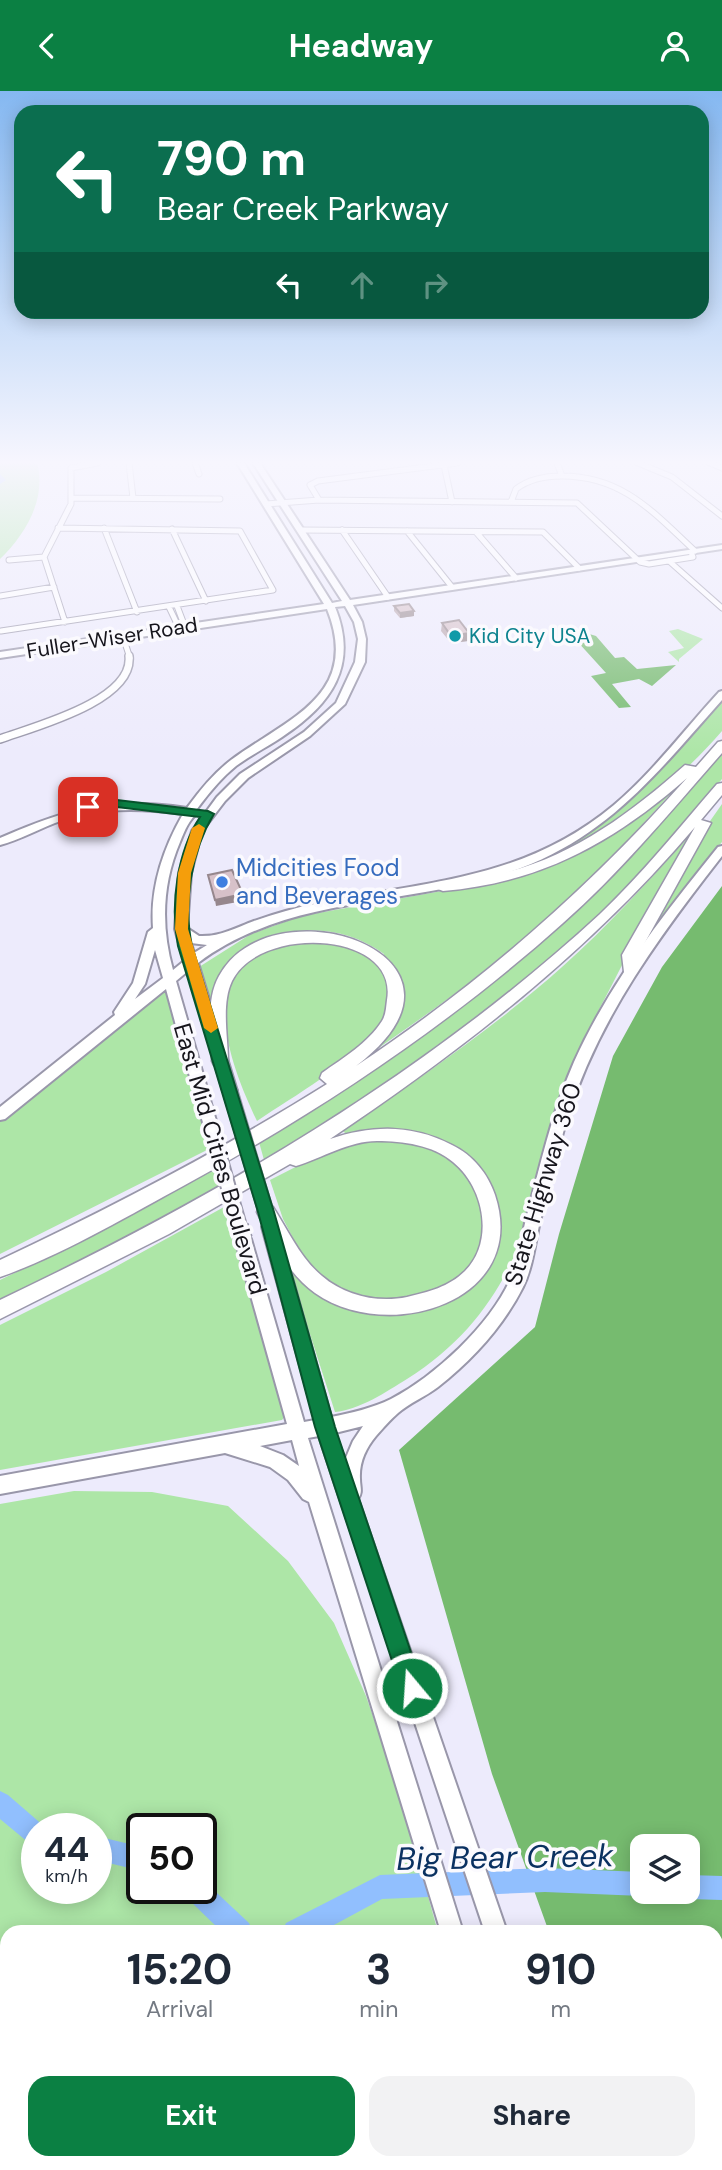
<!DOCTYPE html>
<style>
:root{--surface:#fff;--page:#f2f2f3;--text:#1f2937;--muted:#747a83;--accent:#0b8043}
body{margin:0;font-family:"DM Sans",sans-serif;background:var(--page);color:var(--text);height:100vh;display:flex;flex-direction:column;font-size:26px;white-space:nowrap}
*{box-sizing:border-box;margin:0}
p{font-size:23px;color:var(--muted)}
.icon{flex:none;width:38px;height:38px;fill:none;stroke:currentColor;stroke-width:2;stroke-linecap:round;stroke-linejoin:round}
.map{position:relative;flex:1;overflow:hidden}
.sheet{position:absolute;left:0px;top:1834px;width:723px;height:245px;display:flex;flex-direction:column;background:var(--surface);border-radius:21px 21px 0 0;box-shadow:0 4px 18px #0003}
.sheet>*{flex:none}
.hud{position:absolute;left:14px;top:14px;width:695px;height:214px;border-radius:21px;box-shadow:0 4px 18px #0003;background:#0b6e4f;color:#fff;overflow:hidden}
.buttons{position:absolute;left:630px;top:1743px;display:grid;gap:14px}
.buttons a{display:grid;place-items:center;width:70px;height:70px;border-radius:14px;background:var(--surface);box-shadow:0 4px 18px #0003;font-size:35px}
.speed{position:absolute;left:21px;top:1722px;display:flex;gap:14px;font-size:35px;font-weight:700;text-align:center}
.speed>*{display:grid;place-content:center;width:91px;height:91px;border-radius:50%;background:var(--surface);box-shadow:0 4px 18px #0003;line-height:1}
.speed small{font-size:18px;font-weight:400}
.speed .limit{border:4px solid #111;border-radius:10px;background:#fff;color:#111}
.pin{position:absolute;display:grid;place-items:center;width:60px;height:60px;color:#fff;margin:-30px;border-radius:14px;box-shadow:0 4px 10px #0006}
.me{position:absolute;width:77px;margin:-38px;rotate:342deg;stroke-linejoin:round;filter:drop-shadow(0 0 5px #0008)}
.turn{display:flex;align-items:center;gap:24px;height:147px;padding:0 28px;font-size:32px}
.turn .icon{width:91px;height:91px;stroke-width:2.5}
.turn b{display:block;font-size:49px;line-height:60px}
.lanes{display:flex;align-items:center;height:66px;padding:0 28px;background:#0003;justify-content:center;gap:35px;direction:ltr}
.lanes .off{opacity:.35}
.eta{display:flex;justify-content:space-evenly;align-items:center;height:119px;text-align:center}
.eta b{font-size:42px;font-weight:700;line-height:49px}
.button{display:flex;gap:14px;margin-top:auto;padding:14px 28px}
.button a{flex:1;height:80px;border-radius:21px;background:var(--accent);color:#fff;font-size:28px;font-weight:700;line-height:80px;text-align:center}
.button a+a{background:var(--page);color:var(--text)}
header{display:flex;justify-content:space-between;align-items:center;height:91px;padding:0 28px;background:var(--accent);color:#fff;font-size:32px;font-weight:700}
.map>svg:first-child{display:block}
.green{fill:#ade6a7;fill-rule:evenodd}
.forest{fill:#76bb6f;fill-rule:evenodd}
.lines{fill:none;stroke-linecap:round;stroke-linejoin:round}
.river{fill:#91bffe;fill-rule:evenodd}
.street-far1-casing{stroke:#9997aa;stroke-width:7}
.street-casing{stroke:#9997aa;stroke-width:10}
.secondary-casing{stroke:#9997aa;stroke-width:4}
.highway-casing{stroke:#9997aa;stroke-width:3}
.street-far1{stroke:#fff;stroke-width:5}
.street{stroke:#fff;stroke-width:7}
.secondary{fill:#fff;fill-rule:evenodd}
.highway{fill:#fff;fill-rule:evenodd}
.secondary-bridge-far1-casing{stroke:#9997aa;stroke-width:17;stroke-linecap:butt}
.secondary-bridge-casing{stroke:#9997aa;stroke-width:20;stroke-linecap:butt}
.secondary-bridge-far1{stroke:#fff;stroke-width:13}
.secondary-bridge{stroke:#fff;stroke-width:17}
.wall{fill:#b9a6ad}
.shaded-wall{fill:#96878d}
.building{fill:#d7c1c9;stroke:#96878d;stroke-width:2}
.route{fill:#0b8043;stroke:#07532c;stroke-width:2}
.slow{fill:#f59e0b}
.culture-dot{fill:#0f9aa8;stroke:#fbfafe;stroke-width:2.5}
.shop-dot{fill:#3f7fe0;stroke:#fbfafe;stroke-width:2.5}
.labels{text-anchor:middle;stroke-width:7;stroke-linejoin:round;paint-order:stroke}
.far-culture-label{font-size:21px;fill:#0d838f;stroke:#fbfafe;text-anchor:start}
.far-street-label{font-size:21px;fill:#16151c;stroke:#fbfafe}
.shop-label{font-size:24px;fill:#366cbe;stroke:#fbfafe;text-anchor:start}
.street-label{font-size:24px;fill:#16151c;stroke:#fbfafe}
.near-water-label{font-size:32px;font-style:italic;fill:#0a3161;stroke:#fbfafe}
</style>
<header><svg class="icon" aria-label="back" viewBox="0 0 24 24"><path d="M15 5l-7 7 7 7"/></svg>Headway<svg class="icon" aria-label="person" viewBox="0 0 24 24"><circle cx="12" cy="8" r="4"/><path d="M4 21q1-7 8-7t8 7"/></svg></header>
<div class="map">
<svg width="722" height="2079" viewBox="0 0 722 2079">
<rect width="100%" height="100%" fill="#edebfc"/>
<!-- green -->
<path class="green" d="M0,372H37C47,408 25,444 0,468Z
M678,538L703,548L679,568V571L668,561L684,557L669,540Z
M722,608V640C673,697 609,744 539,771L538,769C619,732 663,672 722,608Z
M722,661V688C668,751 614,814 550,868C462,944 364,1009 264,1069L259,1051L469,909Z
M672,696L675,698C631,746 588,793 539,836C481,886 418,930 354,974C385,940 424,911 383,866L384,863C345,835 300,834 256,850L258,853L216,910L208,912L199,876L251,843L301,825L487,792L566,766Z
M722,713V751L652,837L701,743Z
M689,745L691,746C665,791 641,836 618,882C607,904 594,926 585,949C536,1080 537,1206 407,1288C386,1301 359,1319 335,1321L289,1178L295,1177L347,1214L456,1204L499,1136L496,1108L489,1092L442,1050L433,1046L388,1038L347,1044L343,1040C418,988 494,937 562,876C607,836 648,791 689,745Z
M290,849C307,850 328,848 344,853C384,864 405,904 376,939C346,976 297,1003 257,1030C237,988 205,912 242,873C254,859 273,855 290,849Z
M166,899L209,1058L0,1163V1029Z
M363,1048L427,1053L462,1074L484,1110V1152L472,1174L445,1197L395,1211L368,1209L333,1195L314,1179L302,1164L283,1128L270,1089L323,1062Z
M215,1078L219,1096L88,1166L0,1209V1189L103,1139Z
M224,1116L232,1149L237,1150L283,1317L281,1318L286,1324L282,1329L0,1379V1234L106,1181Z
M74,1400L152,1401L228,1415L288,1470L334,1532L366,1605L399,1701L438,1841H7V2072H510L512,2079H0V1413ZM37,1738H96V1797H37ZM142,1738H201V1797H142Z"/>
<!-- forest -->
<path class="forest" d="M583,541L596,545L615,567L624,566L637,578L676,574L652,595L639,588L612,593L631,616L619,617L591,585L606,582L576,549Z
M722,795V2079H628L626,2072H716V1841H549L492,1683L399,1359L535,1236L559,1143L613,965L662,876ZM642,1755H688V1801H642Z"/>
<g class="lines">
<!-- river -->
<path class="river" d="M0,383L6,389L0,393Z
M0,1700L8,1704L45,1736L46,1738H37V1756L29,1752L0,1728Z
M96,1745L142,1756V1780L96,1769Z
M545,1777L642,1781V1801H651L642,1805L545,1801L382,1808L321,1841H282L286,1832L380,1784Z
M688,1784L722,1785V1809L688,1808L679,1805L678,1801H688Z
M201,1787L249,1832L253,1841H222L186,1806L183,1797H201Z"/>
<!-- street-far1 casing -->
<g class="street-far1-casing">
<path id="street-far1" d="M129,372L133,407
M195,372L199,383
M557,372L562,385
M638,372L672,386L722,425
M710,372L722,377
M444,374L452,411
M72,407L220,408
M319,409L310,394L318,390L457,372
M511,411L516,398C529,388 546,385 562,385C623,385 654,422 695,460
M266,413L319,409L577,412L640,471L649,473L693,466L691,461
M104,437L137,521
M172,438L206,510
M301,439L543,441L579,477
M342,439L388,506
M407,440L452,496
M476,441L516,487
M9,469L44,466
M669,470L722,517
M0,505L54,496
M177,515L185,536
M169,516L179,537
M65,531L44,466L71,413V377L97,372
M1,540L273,499L240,440L58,437
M123,546L130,567"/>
</g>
<!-- street casing -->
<g class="street-casing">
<path id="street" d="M0,648C33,636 134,610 129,565"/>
</g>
<!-- secondary casing -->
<g class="secondary-casing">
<path id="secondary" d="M237,372H244L332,512L342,510L253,372H260L350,509L722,454V458L353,514L362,531L366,548L365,571L345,613L310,645L248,687L225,710L202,740L191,782L187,837L199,845C220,846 235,837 254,830C274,823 294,817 315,813C425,790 523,790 614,714C653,681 684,639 719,601L722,600V609C663,675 615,738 531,773C422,818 295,799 198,872L237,1000L235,1004L230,1005L223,1000L188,880L176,890L210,1008L208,1012L203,1013L196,1008L166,898L5,1028L0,1029V1016L115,924L114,921L133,892L148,841L153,837C150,797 163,758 183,723C139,717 98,716 55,732C37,739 19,749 0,754V747C71,716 110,706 187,717C200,699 214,682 231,669C286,628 362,605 327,518L0,567V561L324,513ZM345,515L354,531L358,548L355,571L336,612L304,641L240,683L217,706L192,740L179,782L175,838L184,870L173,879C161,836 162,793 180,751C185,739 189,728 199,721L197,718C208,703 221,687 236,675C251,664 267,656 282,646C331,614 359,575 335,516ZM191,852L207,854L194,862ZM155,859L163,887L135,908L145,893Z
M722,755V765C658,847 598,928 567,1028C557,1061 549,1096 540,1130C535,1152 533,1176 523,1196C503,1236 472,1269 438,1296C425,1306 409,1312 398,1322C391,1328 383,1337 376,1345C366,1357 359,1371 360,1388C360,1396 363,1401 358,1408L507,1841H485L319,1345L308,1347L463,1841H441L309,1411L303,1408L288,1389L270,1376L225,1362L0,1403V1385L287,1333L235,1148L238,1143L243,1142L248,1143L251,1148L304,1331L315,1329L262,1136L265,1132L270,1130L275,1132L278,1136L331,1326C351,1322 373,1317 391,1308C435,1285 489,1235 510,1189C519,1170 521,1148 526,1128C540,1075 552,1021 574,971C610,891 664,823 718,756ZM363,1335L353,1350L345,1369L335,1342ZM292,1349L299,1375L283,1364L260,1355Z
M512,2072H537L539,2079H515Z
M561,2072H586L588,2079H564Z"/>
</g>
<!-- highway casing -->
<g class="highway-casing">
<path id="highway" d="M722,650V662C671,720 621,781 563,832C448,935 320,1020 185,1094C128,1125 60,1165 0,1186V1169C112,1116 222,1059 327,993L320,987L322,982C343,967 368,952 382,930C386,924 386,916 387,909C399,840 260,833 232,890C221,913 228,946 228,970L220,976L214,974L212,970C212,943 205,910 219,885C271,788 503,864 356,975C481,892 587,799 687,687C614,751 541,792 443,800L438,798V792C460,786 484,787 507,781C575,764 633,720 685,674L696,676L718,651Z
M722,692V704L701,729L711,732L638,864L634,881H624L622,864L695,736C590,860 464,958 330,1048C372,1034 412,1033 452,1054C473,1064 488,1083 495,1104C530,1210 389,1254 315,1202C289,1184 271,1149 257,1121L259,1116L266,1113L273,1116C288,1139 300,1167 322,1185C345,1205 378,1212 407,1206C428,1201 449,1196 465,1180C495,1150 484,1096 453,1071C433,1054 403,1050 377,1050C349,1050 322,1067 296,1075L290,1073L169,1143L0,1228V1209C216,1106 423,986 600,823C642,783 679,737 717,693Z"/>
</g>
<!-- street-far1 -->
<use href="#street-far1" class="street-far1"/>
<!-- street -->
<use href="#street" class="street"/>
<!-- secondary -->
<use href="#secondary" class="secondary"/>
<!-- highway -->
<use href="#highway" class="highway"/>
<!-- secondary-bridge-far1 casing -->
<g class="secondary-bridge-far1-casing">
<path id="secondary-bridge-far1" d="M230,1000L266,1121
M203,1008L240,1137"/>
</g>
<!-- secondary-bridge casing -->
<g class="secondary-bridge-casing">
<path id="secondary-bridge" d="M239,1135L243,1148"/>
</g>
<!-- secondary-bridge-far1 -->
<use href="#secondary-bridge-far1" class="secondary-bridge-far1"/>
<!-- secondary-bridge -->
<use href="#secondary-bridge" class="secondary-bridge"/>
</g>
<!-- wall -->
<path class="wall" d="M394,515L414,525L400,527L394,520Z
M442,532L468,550L451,552L441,540Z"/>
<!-- shaded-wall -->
<path class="shaded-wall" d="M414,520V525L400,527V522Z
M469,542L468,550L451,552V545Z
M243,803V810L216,815L215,809Z"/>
<!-- building -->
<path class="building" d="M409,513L414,520L400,522L394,515Z
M459,529L469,542L451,545L442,532Z
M232,779L243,803L215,809L208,784Z"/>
<!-- sky -->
<linearGradient id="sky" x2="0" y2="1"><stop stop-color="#85b8f1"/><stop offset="0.56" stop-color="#f7f6fe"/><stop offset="1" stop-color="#f7f6fe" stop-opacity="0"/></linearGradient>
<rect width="722" height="663" fill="url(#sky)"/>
<!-- route -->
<path class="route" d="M117,709L208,720L214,723C191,760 183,813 192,855L274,1121L335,1336L423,1597L420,1605L412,1608L404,1605L401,1597L315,1336L258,1121L178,855C170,814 177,761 200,726L117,716L88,720L82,716L88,713Z"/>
<!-- slow -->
<path class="slow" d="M199,733L205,737L191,782L188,838L218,937L211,942L204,937L175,838L178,782L192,737Z"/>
<!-- markers -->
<circle class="culture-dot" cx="455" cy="545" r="7"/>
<circle class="shop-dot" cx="222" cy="791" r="7"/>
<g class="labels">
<!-- far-culture labels -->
<g class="far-culture-label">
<text x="469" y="552">Kid City USA</text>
</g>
<!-- far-street labels -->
<g class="far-street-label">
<text transform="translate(112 547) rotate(-9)" y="7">Fuller-Wiser Road</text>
</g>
<!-- shop labels -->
<g class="shop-label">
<text x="236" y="785">Midcities Food<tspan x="236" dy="28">and Beverages</tspan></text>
</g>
<!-- street labels -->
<g class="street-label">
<text transform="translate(220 1068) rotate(74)" y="8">East Mid Cities Boulevard</text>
<text transform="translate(543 1093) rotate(-73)" y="8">State Highway 360</text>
</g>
<!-- near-water labels -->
<g class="near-water-label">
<text transform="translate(505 1766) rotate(-1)" y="11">Big Bear Creek</text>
</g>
</g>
</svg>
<div class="buttons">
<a><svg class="icon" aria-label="layers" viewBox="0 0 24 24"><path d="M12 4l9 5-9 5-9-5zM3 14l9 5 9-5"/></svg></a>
</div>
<div class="speed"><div>44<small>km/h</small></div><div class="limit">50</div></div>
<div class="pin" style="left:88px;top:716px;background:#d93025"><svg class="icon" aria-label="arrive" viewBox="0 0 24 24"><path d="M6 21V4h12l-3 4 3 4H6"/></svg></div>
<svg class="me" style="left:412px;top:1597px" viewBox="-20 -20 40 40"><circle r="17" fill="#0b8043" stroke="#fff" stroke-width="3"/><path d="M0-11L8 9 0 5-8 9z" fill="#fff"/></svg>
<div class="hud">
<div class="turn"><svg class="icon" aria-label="left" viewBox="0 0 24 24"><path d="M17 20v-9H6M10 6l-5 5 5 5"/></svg><div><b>790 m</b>Bear Creek Parkway</div></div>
<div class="lanes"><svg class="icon" aria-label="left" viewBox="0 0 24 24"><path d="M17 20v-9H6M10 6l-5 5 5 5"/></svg><svg class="icon off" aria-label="ahead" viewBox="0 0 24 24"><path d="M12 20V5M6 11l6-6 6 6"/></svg><svg class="icon off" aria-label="right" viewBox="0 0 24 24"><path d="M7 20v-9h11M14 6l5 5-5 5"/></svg></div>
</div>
<section class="sheet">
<div class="eta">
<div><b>15:20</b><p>Arrival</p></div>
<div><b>3</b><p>min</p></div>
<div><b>910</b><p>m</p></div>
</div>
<div class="button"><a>Exit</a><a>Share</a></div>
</section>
</div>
